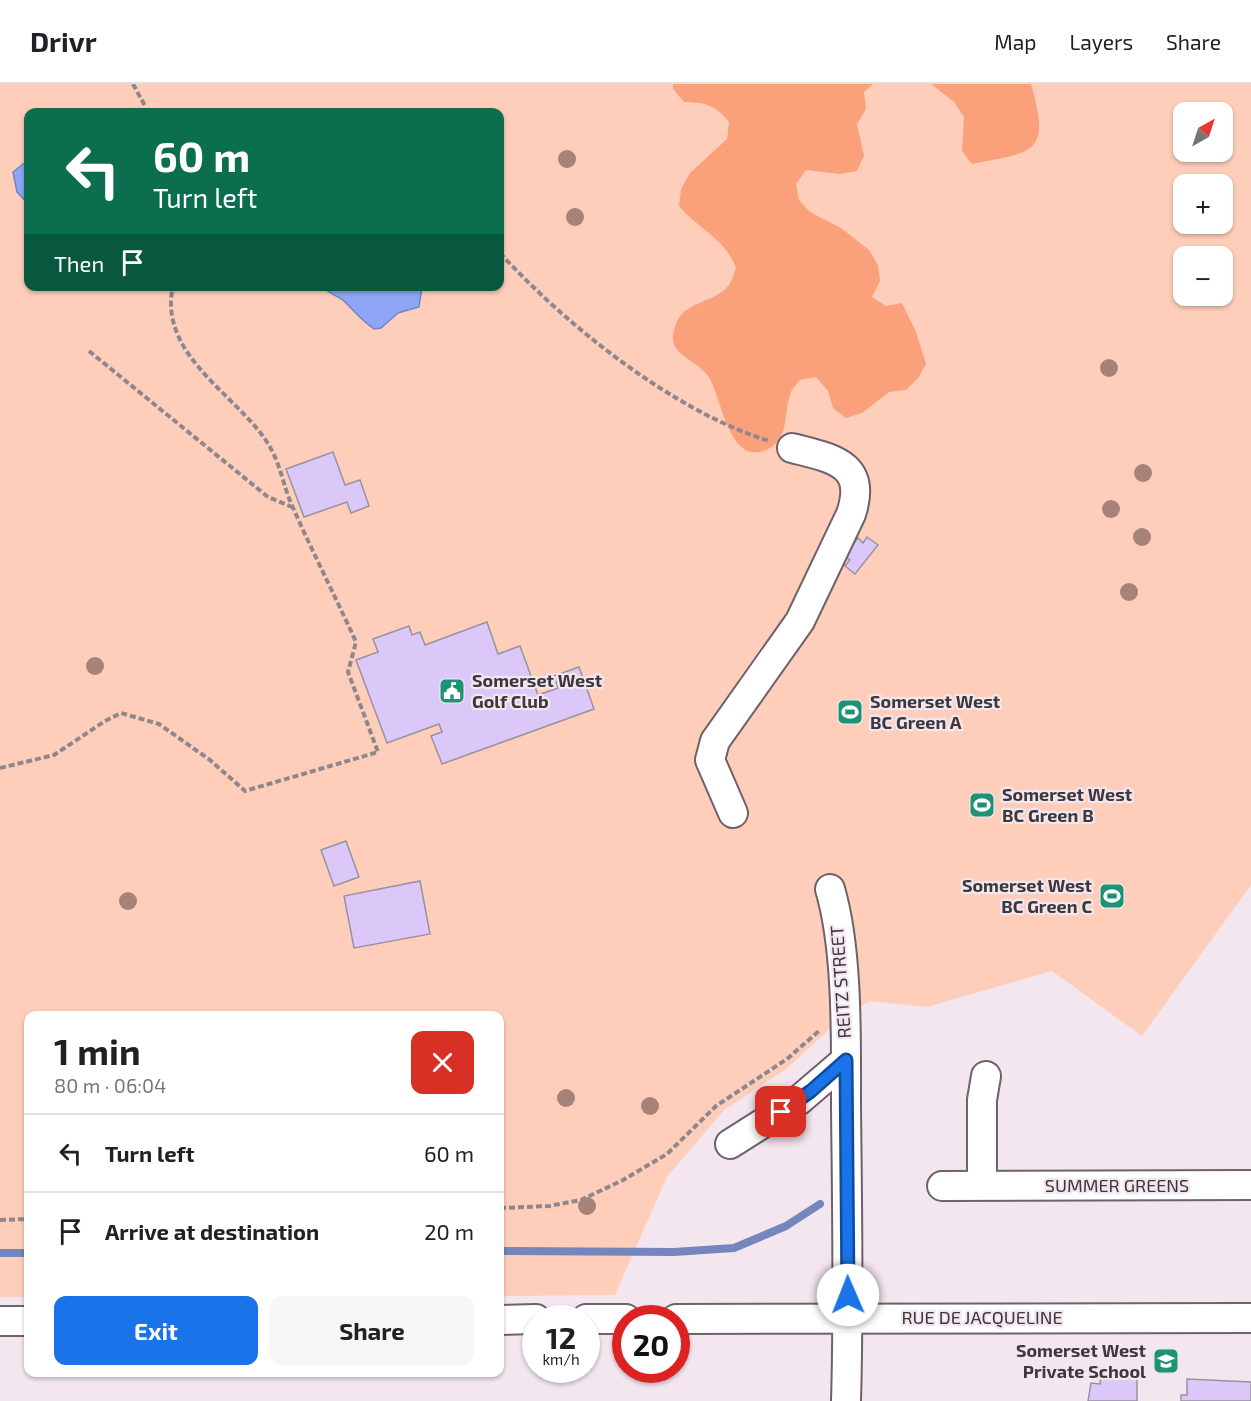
<!DOCTYPE html>
<meta charset="utf-8">
<style>
:root{--surface:#fff;--page:#f6f6f6;--text:#202124;--muted:#757577;--line:#e0e0e0;--accent:#1a73e8}
body{margin:0;font-family:"Exo 2",sans-serif;background:var(--page);color:var(--text);height:100vh;display:flex;flex-direction:column;font-size:22px;white-space:nowrap}
*{box-sizing:border-box;margin:0}
p{font-size:20px;color:var(--muted)}
.icon{flex:none;width:33px;height:33px;fill:none;stroke:currentColor;stroke-width:2;stroke-linecap:round;stroke-linejoin:round}
.map{position:relative;flex:1;overflow:hidden}
.drawer{position:absolute;left:24px;top:927px;width:480px;height:366px;display:flex;flex-direction:column;background:var(--surface);border-radius:12px;box-shadow:0 2px 4px #0004}
.drawer>*{flex:none}
.guide{position:absolute;left:24px;top:24px;width:480px;height:183px;border-radius:12px;box-shadow:0 2px 4px #0004;background:#0b6e4f;color:#fff;overflow:hidden}
.needle{width:39px;rotate:39deg}
.tools{position:absolute;left:1173px;top:18px;display:grid;gap:12px}
.tools a{display:grid;place-items:center;width:60px;height:60px;border-radius:12px;background:var(--surface);box-shadow:0 2px 4px #0004;font-size:30px}
.speed{position:absolute;left:522px;top:1221px;display:flex;gap:12px;font-size:30px;font-weight:700;text-align:center}
.speed>*{display:grid;place-content:center;width:78px;height:78px;border-radius:50%;background:var(--surface);box-shadow:0 2px 4px #0004;line-height:1}
.speed small{font-size:15px;font-weight:400}
.speed .limit{border:9px solid #d22;background:#fff;color:#111}
.pin{position:absolute;display:grid;place-items:center;width:51px;height:51px;color:#fff;margin:-26px;border-radius:12px;box-shadow:0 3px 9px #0006}
.me{position:absolute;width:66px;margin:-33px;rotate:359deg;stroke-linejoin:round;filter:drop-shadow(0 0 4px #0008)}
.turn{display:flex;align-items:center;gap:21px;height:126px;padding:0 30px;font-size:27px}
.turn .icon{width:78px;height:78px;stroke-width:2.5}
.turn b{display:block;font-size:42px;line-height:51px}
.then{display:flex;align-items:center;height:57px;padding:0 30px;background:#0003;gap:12px;font-size:22px}
.round{display:grid;place-items:center;flex:none;width:63px;height:63px;border-radius:12px;background:var(--page)}
.summary{display:flex;align-items:center;justify-content:space-between;height:102px;padding:0 30px}
h1{font-size:36px;font-weight:700;line-height:45px}
.primary-button{display:flex;gap:12px;margin-top:auto;padding:12px 30px}
.primary-button a{flex:1;height:69px;border-radius:12px;background:var(--accent);color:#fff;font-size:24px;font-weight:700;line-height:69px;text-align:center}
.primary-button a+a{background:var(--page);color:var(--text)}
ul{padding:0;list-style:none}
li{display:flex;align-items:center;gap:18px;height:78px;padding:0 30px;border-top:2px solid var(--line)}
li div{flex:1}
li b{display:block;font-size:22px}
li em{font-style:normal}
header{display:flex;align-items:center;gap:36px;box-sizing:border-box;height:84px;padding:0 30px;background:var(--surface);border-bottom:2px solid var(--line)}
header strong{font-size:28px}
nav{display:flex;gap:33px;margin-inline-start:auto;font-size:21px}
.map>svg:first-child{display:block}
.green{fill:#ffceba;fill-rule:evenodd}
.forest{fill:#faa17c}
.water{fill:#8ea6f5;stroke:#7585bd;stroke-width:1.5}
.lines{fill:none;stroke-linecap:round;stroke-linejoin:round}
.stream{stroke:#7585bd;stroke-width:8}
.building{fill:#dcc7f9;stroke:#97939e;stroke-width:1.5}
.minor-casing{stroke:#6d6269;stroke-width:32}
.path{stroke:#8f878d;stroke-width:4;stroke-dasharray:6 3;stroke-linecap:butt}
.minor{stroke:#fff;stroke-width:28}
.tree{fill:#a78278}
.route-casing{stroke:#114b97;stroke-width:15}
.route{stroke:#1a73e8;stroke-width:10}
.labels{text-anchor:middle;stroke-width:4.5;stroke-linejoin:round;paint-order:stroke}
.poi-label{font-size:18px;font-weight:bold;fill:#3c383b;stroke:#f3e6ef;text-anchor:start}
.street-label{font-size:18px;fill:#3c383b;stroke:#f3e6ef}
</style>
<header>
<strong>Drivr</strong>
<nav><a>Map</a><a>Layers</a><a>Share</a></nav>
</header>
<div class="map">
<svg width="1251" height="1317" viewBox="0 0 1251 1317">
<rect width="100%" height="100%" fill="#f3e6ef"/>
<!-- green -->
<path class="green" d="M0,0H1251V801L1142,952L1052,887L927,923L870,917L845,931L785,986L724,1026L667,1093L615,1211L500,1212V932H28V1213H0ZM28,28H500V202H28ZM1184,28H1222V68H1184ZM1184,100H1222V140H1184ZM1184,172H1222V212H1184Z"/>
<!-- forest -->
<path class="forest" d="M673,0H873L864,8L866,25L857,40L864,72L857,87L840,90L806,86L796,100L799,116L810,128L841,144L869,166L878,181L880,197L872,213L886,222L902,219L916,248L926,280L918,294L906,306L889,308L862,329L846,334L833,324L828,307L816,293L800,296C797,300 791,305 790,311C783,331 790,356 766,366C728,382 722,312 708,292C695,273 663,272 676,240C685,216 714,220 729,201C732,196 734,189 736,184C725,154 699,146 679,122L681,105L690,89L727,55L729,38C716,21 704,18 684,18L673,5Z
M931,0H1031C1051,70 1035,68 972,80L962,67L964,33L954,18Z"/>
<!-- water -->
<path class="water" d="M28,76V120L17,108L13,88Z
M324,203H422L419,223L398,229L381,244L374,245C362,237 354,227 344,217C337,211 330,211 324,203Z"/>
<g class="lines">
<!-- stream -->
<path class="stream" d="M500,1167L674,1168L734,1164L786,1142L820,1120
M0,1169H28"/>
</g>
<!-- building -->
<path class="building" d="M333,368L345,401L360,396L369,422L351,429L347,418L304,433L286,385Z
M867,453L878,461L855,490L845,482L850,476L844,472L858,454L863,459Z
M487,538L498,570L520,562L538,611L558,604L554,592L579,583L594,625L442,680L431,652L442,648L439,640L387,659L356,576L378,568L373,555L409,542L412,551L420,548L425,561Z
M346,757L359,793L334,802L321,766Z
M420,797L430,850L354,864L344,812Z
M1115,1286L1137,1287V1317H1088L1091,1299L1100,1300L1101,1290H1115Z
M1187,1295L1251,1298V1317H1181V1311H1187Z"/>
<g class="lines">
<!-- minor casing -->
<g class="minor-casing">
<path id="minor" d="M733,729L710,676L715,657L800,537L851,430C868,379 831,374 792,364
M830,805C848,866 846,956 846,1022C847,1120 849,1218 846,1317
M730,1060L798,1017L846,976
M942,1102L1251,1101
M982,1102V1016L986,992
M586,1235H626
M676,1235L1251,1234
M500,1236L536,1235
M0,1237H28"/>
</g>
<!-- path -->
<path class="path" d="M133,0L145,22
M500,169C567,242 673,327 769,357
M89,267L268,413L292,423
M0,684L54,671L105,637L121,629L159,640L210,676L245,707L378,668L348,588L356,558C336,514 314,471 294,426C282,401 282,380 265,355C232,308 158,269 173,202
M500,1124L549,1122L581,1116L623,1096L667,1070L716,1022L787,975L820,946
M0,1136L28,1135"/>
<!-- minor -->
<use href="#minor" class="minor"/>
</g>
<!-- trees -->
<g class="tree">
<circle cx="567" cy="75" r="9"/>
<circle cx="575" cy="133" r="9"/>
<circle cx="1109" cy="284" r="9"/>
<circle cx="1143" cy="389" r="9"/>
<circle cx="1111" cy="425" r="9"/>
<circle cx="1142" cy="453" r="9"/>
<circle cx="1129" cy="508" r="9"/>
<circle cx="95" cy="582" r="9"/>
<circle cx="128" cy="817" r="9"/>
<circle cx="566" cy="1014" r="9"/>
<circle cx="650" cy="1022" r="9"/>
<circle cx="587" cy="1122" r="9"/>
</g>
<g class="lines">
<!-- route casing -->
<g class="route-casing">
<path id="route" d="M781,1028L811,1007L846,976L848,1211"/>
</g>
<!-- route -->
<use href="#route" class="route"/>
</g>
<!-- icons -->
<defs>
<g id="civic-square" transform="scale(1.35)"><rect x="-9" y="-9" width="18" height="18" rx="4" fill="#1d9275" stroke="#f3e6ef"/><path d="M-.6-6.5H3V-4.5H.6V-3L4-1V1h2V6H-6V1h2V-1L-.6-3ZM-1.2 2.5V6h2.4V2.5Z" fill="#fff"/></g>
<g id="stadium-square" transform="scale(1.35)"><rect x="-9" y="-9" width="18" height="18" rx="4" fill="#1d9275" stroke="#f3e6ef"/><path d="M0-5a6.5 5 0 1 0 0 10a6.5 5 0 1 0 0-10ZM-3.5-1.8h7v3.6h-7Z" fill="#fff"/></g>
<g id="school-square" transform="scale(1.35)"><rect x="-9" y="-9" width="18" height="18" rx="4" fill="#1d9275" stroke="#f3e6ef"/><path d="M0-5L7-2L0 1L-7-2ZM-4 1L0 2.5L4 1V4Q0 6-4 4Z" fill="#fff"/></g>
</defs>
<g fill-rule="evenodd">
<use href="#civic-square" x="452" y="607"/>
<use href="#stadium-square" x="850" y="628"/>
<use href="#stadium-square" x="982" y="721"/>
<use href="#stadium-square" x="1112" y="812"/>
<use href="#school-square" x="1166" y="1277"/>
</g>
<g class="labels">
<!-- poi labels -->
<g class="poi-label">
<text x="472" y="603">Somerset West<tspan x="472" dy="21">Golf Club</tspan></text>
<text x="870" y="624">Somerset West<tspan x="870" dy="21">BC Green A</tspan></text>
<text x="1002" y="717">Somerset West<tspan x="1002" dy="21">BC Green B</tspan></text>
<text x="1092" y="808" text-anchor="end">Somerset West<tspan x="1092" dy="21">BC Green C</tspan></text>
<text x="1146" y="1273" text-anchor="end">Somerset West<tspan x="1146" dy="21">Private School</tspan></text>
</g>
<!-- street labels -->
<g class="street-label">
<text transform="translate(841 898) rotate(-94)" y="6">REITZ STREET</text>
<text x="1117" y="1108">SUMMER GREENS</text>
<text x="982" y="1240">RUE DE JACQUELINE</text>
</g>
</g>
</svg>
<div class="tools">
<a><svg class="needle" viewBox="-14 -14 28 28"><path d="M0-13l5 13h-10z" fill="#e53935"/><path d="M0 13l5-13h-10z" fill="#757577"/></svg></a>
<a>+</a>
<a>−</a>
</div>
<div class="speed"><div>12<small>km/h</small></div><div class="limit">20</div></div>
<div class="pin" style="left:781px;top:1028px;background:#d93025"><svg class="icon" aria-label="arrive" viewBox="0 0 24 24"><path d="M6 21V4h12l-3 4 3 4H6"/></svg></div>
<svg class="me" style="left:848px;top:1211px" viewBox="-20 -20 40 40"><circle r="19" fill="#fff"/><path d="M0-13L10 11 0 6-10 11z" fill="#1a73e8"/></svg>
<div class="guide">
<div class="turn"><svg class="icon" aria-label="left" viewBox="0 0 24 24"><path d="M17 20v-9H6M10 6l-5 5 5 5"/></svg><div><b>60 m</b>Turn left</div></div>
<div class="then">Then<svg class="icon" aria-label="arrive" viewBox="0 0 24 24"><path d="M6 21V4h12l-3 4 3 4H6"/></svg></div>
</div>
<section class="drawer">
<div class="summary"><div><h1>1 min</h1><p>80 m · 06:04</p></div><a class="round" style="background:#d93025;color:#fff"><svg class="icon" aria-label="close" viewBox="0 0 24 24"><path d="M6 6l12 12M18 6L6 18"/></svg></a></div>
<ul>
<li><svg class="icon" aria-label="left" viewBox="0 0 24 24"><path d="M17 20v-9H6M10 6l-5 5 5 5"/></svg><div><b>Turn left</b></div><em>60 m</em></li>
<li><svg class="icon" aria-label="arrive" viewBox="0 0 24 24"><path d="M6 21V4h12l-3 4 3 4H6"/></svg><div><b>Arrive at destination</b></div><em>20 m</em></li>
</ul>
<div class="primary-button"><a>Exit</a><a>Share</a></div>
</section>
</div>
